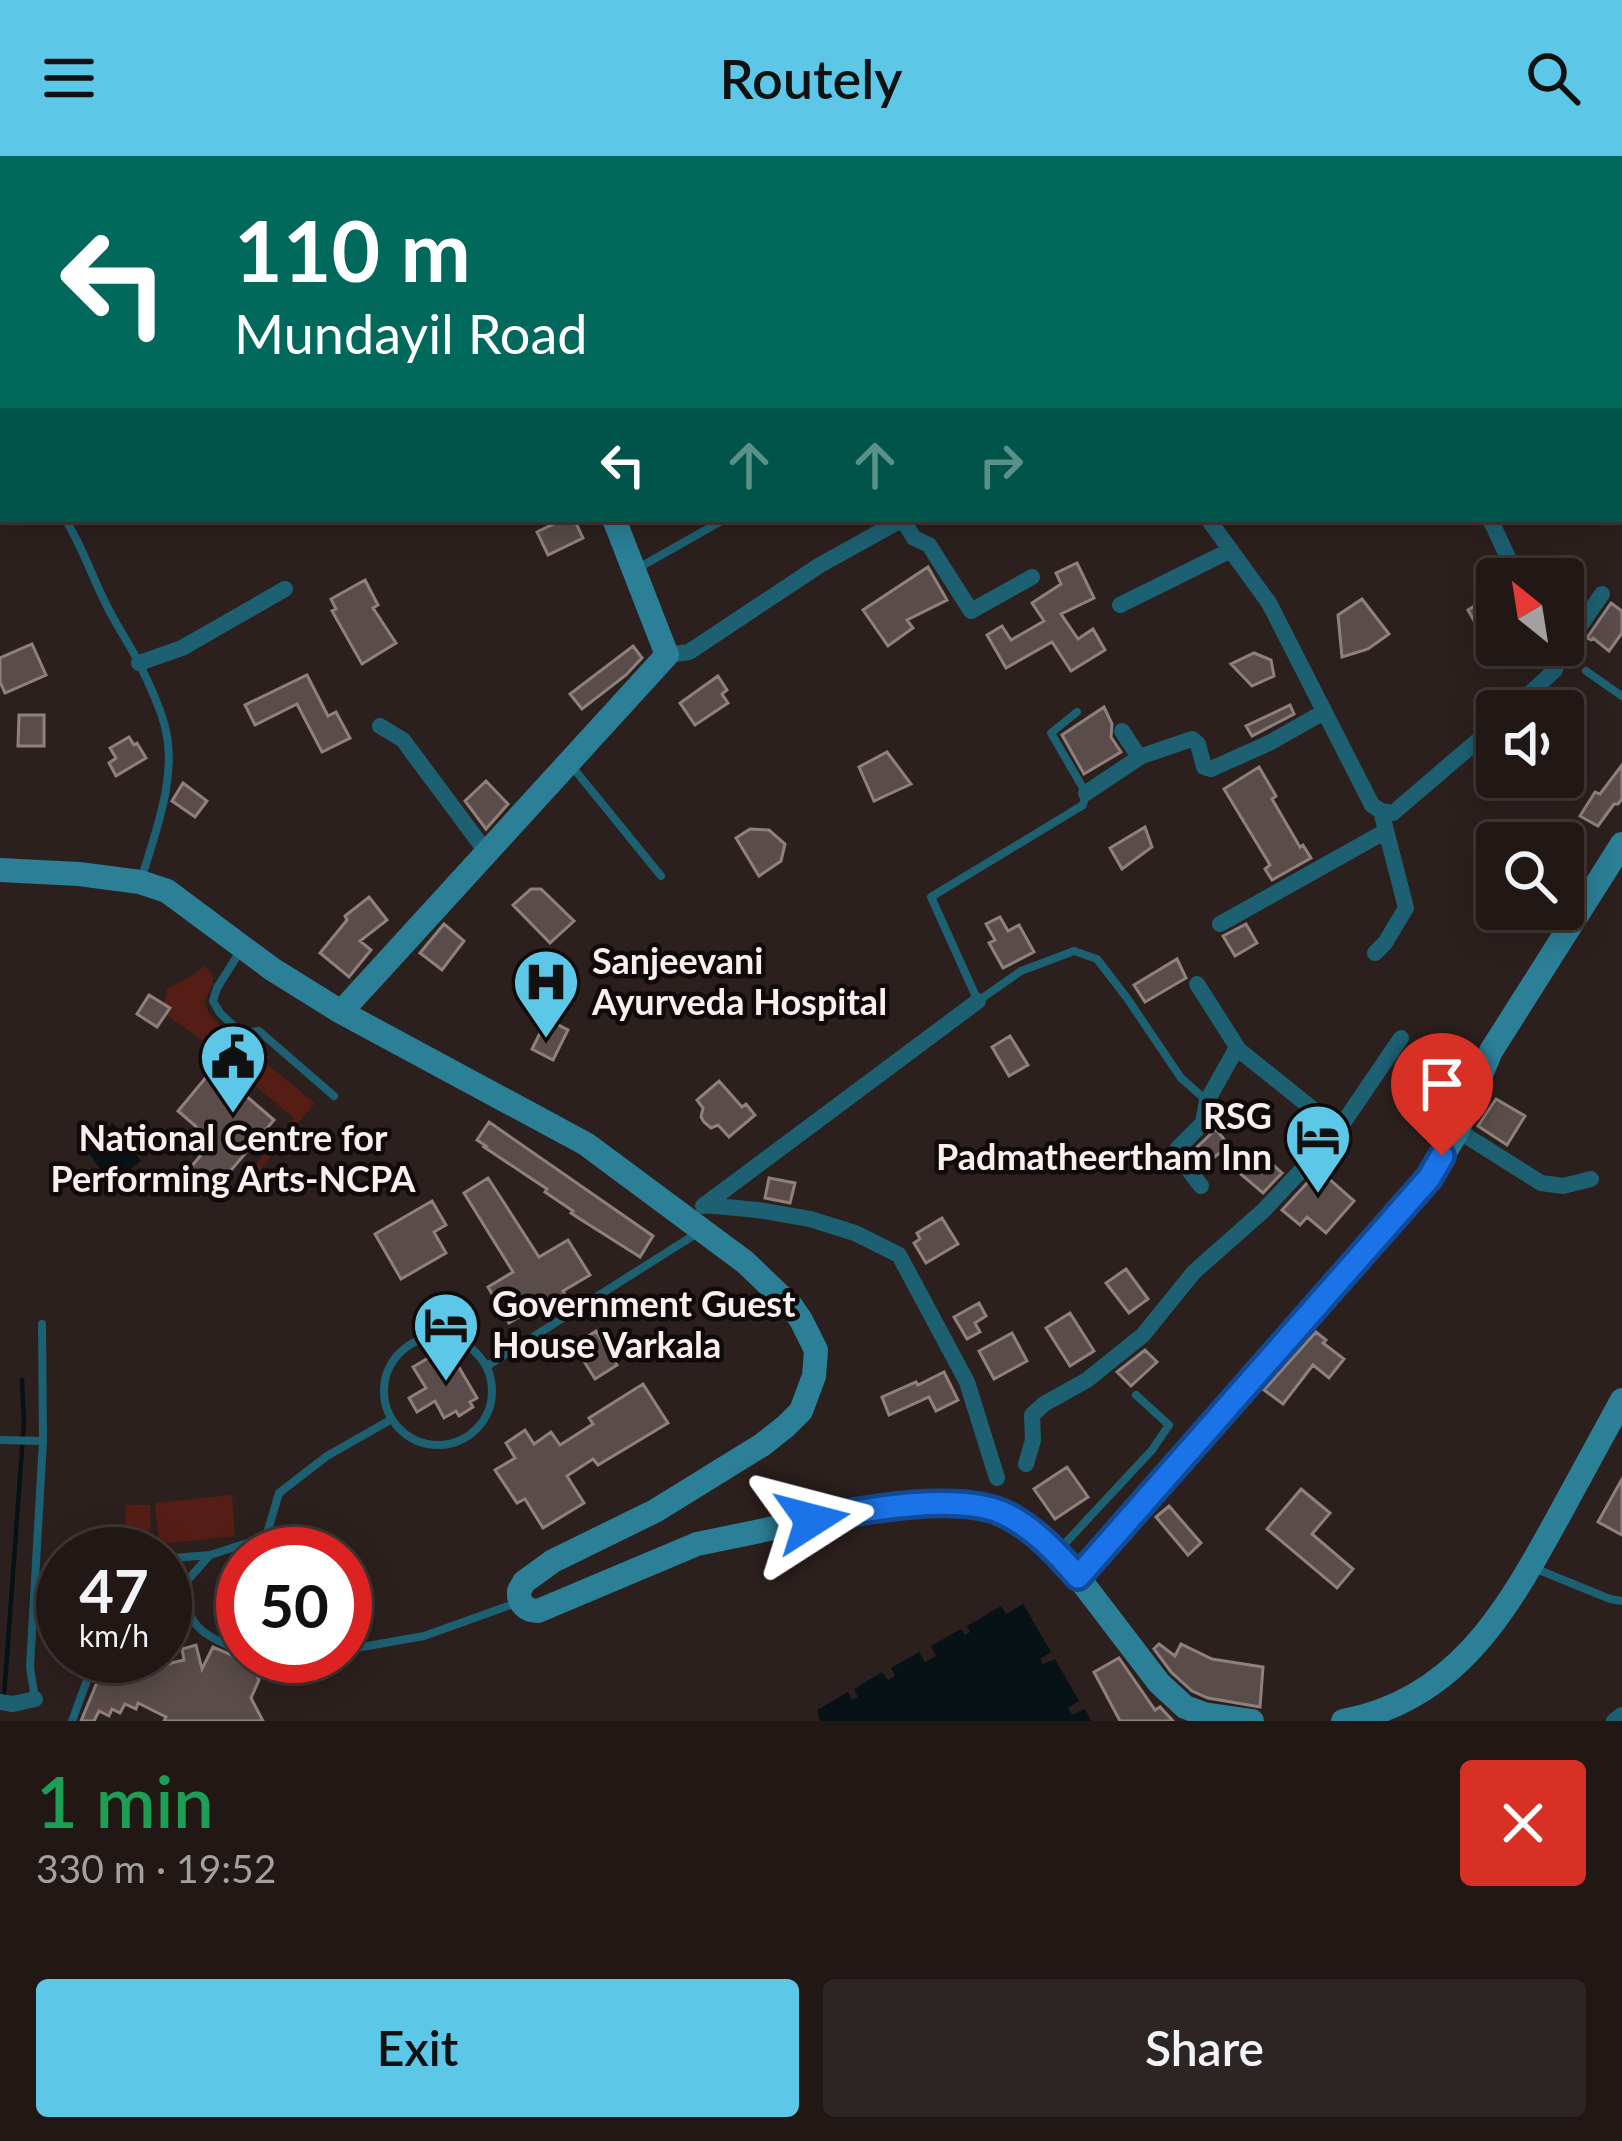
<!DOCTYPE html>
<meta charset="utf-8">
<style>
:root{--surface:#211816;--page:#2d2523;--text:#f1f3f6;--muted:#a2a0a1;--line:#3e3735;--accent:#5cc7e7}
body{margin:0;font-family:Lato,sans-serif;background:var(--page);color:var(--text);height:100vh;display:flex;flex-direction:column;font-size:45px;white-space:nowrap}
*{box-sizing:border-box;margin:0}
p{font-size:39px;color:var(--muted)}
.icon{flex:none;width:66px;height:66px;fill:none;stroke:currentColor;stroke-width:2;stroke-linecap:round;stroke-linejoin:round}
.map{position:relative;height:1565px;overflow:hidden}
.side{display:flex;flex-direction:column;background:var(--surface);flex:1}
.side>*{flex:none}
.guide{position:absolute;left:0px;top:0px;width:1623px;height:366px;box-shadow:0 6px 30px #0003,0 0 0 3px var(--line);background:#00695c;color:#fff;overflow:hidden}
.needle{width:78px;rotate:330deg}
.fabs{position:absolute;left:1476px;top:402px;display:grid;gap:24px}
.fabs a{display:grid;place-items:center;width:108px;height:108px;border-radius:12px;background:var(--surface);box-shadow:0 6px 30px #0003,0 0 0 3px var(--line);font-size:60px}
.speed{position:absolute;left:36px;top:1371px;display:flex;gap:24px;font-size:60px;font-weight:700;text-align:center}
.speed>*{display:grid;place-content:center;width:156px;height:156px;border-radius:50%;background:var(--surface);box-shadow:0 6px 30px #0003,0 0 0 3px var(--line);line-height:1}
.speed small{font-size:30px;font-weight:400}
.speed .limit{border:18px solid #d22;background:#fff;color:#111}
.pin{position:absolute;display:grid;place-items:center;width:102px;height:102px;color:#fff;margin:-123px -51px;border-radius:50% 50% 50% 0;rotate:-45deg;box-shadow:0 0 12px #0007}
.pin .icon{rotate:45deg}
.me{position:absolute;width:132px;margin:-66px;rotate:81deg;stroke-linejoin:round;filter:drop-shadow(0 0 9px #0008)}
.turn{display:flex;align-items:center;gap:42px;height:252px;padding:0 36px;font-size:54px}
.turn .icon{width:156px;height:156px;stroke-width:2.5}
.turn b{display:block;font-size:84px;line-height:102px}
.lanes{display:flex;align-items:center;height:114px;padding:0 36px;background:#0003;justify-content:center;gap:60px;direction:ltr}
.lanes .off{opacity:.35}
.round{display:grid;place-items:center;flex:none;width:126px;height:126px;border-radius:12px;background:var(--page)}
.summary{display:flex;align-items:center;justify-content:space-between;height:204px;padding:0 36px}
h1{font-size:72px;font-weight:600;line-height:90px;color:#1e9e55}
.primary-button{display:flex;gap:24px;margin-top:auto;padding:24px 36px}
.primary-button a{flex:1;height:138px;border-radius:12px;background:var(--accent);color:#111;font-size:48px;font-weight:600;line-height:138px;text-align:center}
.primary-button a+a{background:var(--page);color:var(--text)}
header{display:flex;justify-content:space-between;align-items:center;height:156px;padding:0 36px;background:var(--accent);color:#111;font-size:54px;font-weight:600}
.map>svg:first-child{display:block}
.green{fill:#561d15}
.water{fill:#061216}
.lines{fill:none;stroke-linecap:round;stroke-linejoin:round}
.stream{stroke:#061216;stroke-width:4.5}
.building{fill:#594c4a;stroke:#8f807d;stroke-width:3}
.service{stroke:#1d6072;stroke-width:8}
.minor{stroke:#1d6072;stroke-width:16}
.secondary{stroke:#2b7f96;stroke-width:24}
.route-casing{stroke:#114b97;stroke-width:30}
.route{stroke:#1a73e8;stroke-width:21}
.labels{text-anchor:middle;stroke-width:9;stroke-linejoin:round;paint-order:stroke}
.poi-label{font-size:36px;font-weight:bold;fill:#f8f0ee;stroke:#100b0a;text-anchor:start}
</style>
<header><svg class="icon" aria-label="menu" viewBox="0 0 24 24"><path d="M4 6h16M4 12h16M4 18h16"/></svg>Routely<svg class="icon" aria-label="search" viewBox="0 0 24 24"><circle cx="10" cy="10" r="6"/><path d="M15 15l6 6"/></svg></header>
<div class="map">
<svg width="1622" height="1565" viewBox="0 0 1622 1565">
<rect width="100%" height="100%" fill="#2c201e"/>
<!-- green -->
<path class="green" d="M204,810L212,817L213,828L204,846L210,859L234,884L222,899L167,859L171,852L164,847L167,837L165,834L195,818Z
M268,909L315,947L254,1021L249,1017L294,962L253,928Z
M232,1339L235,1380L159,1388L155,1347Z
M125,1349H150L151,1390L126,1391Z"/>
<!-- water -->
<path class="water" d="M113,967L141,1005L110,1027L83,989Z
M1023,1448L1051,1496L1040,1503L1043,1508L1055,1503L1079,1545L1068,1552L1072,1559L1085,1553L1091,1565H820L817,1554L848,1536L852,1544L858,1541L854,1533L882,1516L888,1524L895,1520L891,1512L919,1496L925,1506L936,1500L931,1490L961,1473L965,1479L970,1476L967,1470L1001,1450L1006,1458Z"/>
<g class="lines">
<!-- stream -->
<path class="stream" d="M4,1541L24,1266L22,1224"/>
</g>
<!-- building -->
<path class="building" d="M564,363H574L583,382L548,399L537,376Z
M1077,407L1094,442L1061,458L1078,483L1093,473L1105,494L1071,515L1052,486L1006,512L987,479L1002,470L1011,484L1044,465L1032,447L1061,428L1056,417Z
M928,411L947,444L907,464L913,472L888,490L863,454Z
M365,424L378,449L373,452L396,487L362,508L332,455L336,453L331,443Z
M1487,442L1497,448V480L1486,486L1468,454Z
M1362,443L1389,478L1368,493L1342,501L1338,459Z
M1611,447L1622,455V477L1609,495L1593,482L1591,484L1587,482Z
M32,488L46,519L5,537L0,526V502Z
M633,490L642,502L626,519L582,553L570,538Z
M1254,497L1271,504L1274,520L1252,530L1231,508Z
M307,519L328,560L336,556L350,582L322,596L297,548L255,569L245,549Z
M718,520L727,534L722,538L728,547L695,569L680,547Z
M1290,549L1294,558L1252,580L1246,570Z
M1104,551L1112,568L1111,581L1121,596L1084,618L1062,579Z
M19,559H44V590H18Z
M129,581L134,589L137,587L146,602L116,620L109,607L116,602L110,592Z
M887,596L911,628L874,645L859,611Z
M1622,609V643L1618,648H1614L1598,670L1580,660L1595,636L1600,638Z
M1259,611L1276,640L1272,643L1300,691L1303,689L1311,702L1272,724L1265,713L1270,709L1224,633Z
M486,625L508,648L486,673L465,645Z
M183,627L207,645L195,661L172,645Z
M1145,671L1152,691L1122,713L1110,692Z
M750,673L769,674L785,688L781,705L759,720L736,682Z
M531,733H541L574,765L550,787L513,749Z
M369,741L387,764L360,785L371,794L349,821L320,797L347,764L345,760Z
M1000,761L1008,775L1019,769L1034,796L1003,812L989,787L995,784L986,768Z
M444,768L464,785L442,814L420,797Z
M1246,768L1257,787L1235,800L1223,780Z
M1177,803L1186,822L1145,846L1134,829Z
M149,839L170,852L157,871L137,858Z
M547,863L568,874L553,904L532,893Z
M1010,880L1028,909L1009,920L992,891Z
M237,884L247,885L266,901L238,933L274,964L215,1033L190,1012L213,985L178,955Z
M719,925L742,951L746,948L755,959L729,981L718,969L711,972L704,966L701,961L703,952L697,944Z
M1496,943L1525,960L1507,989L1478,970Z
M489,966L653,1080L640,1101L580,1063L571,1057L573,1055L545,1036L547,1033L484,991L486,990L477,984Z
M1216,973L1229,990L1204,1009L1193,995Z
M1257,994L1282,1017L1263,1037L1237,1015Z
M1319,1014L1354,1045L1326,1077L1307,1061L1300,1069L1282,1054Z
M488,1022L539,1101L568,1084L590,1119L563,1135L569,1144L545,1158L539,1149L509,1167L488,1131L513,1116L464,1037Z
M769,1022L795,1027L790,1047L765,1042Z
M432,1045L446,1069L434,1076L446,1097L401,1123L375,1078Z
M942,1062L958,1088L926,1107L914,1087L920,1083L917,1077Z
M1126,1113L1148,1143L1129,1157L1106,1127Z
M979,1147L986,1160L975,1167L980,1176L967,1183L954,1161Z
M1070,1157L1094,1195L1070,1210L1046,1172Z
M596,1175L617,1209L595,1223L574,1189Z
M1316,1176L1326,1184L1323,1187L1344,1203L1329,1222L1313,1209L1283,1248L1264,1234Z
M1012,1177L1027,1205L994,1223L979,1195Z
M447,1191L477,1242L470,1246L473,1251L459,1260L456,1255L444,1262L435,1245L417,1256L409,1242L426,1232L413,1211Z
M1145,1194L1157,1206L1131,1230L1117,1216Z
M944,1216L958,1244L936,1255L929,1241L889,1259L882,1241L916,1226L918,1229Z
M643,1228L668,1267L598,1309L593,1303L567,1320L584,1347L543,1372L525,1343L517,1347L495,1314L515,1302L506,1287L525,1274L534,1288L551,1276L560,1289L593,1268L589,1262Z
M1067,1311L1088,1341L1055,1363L1034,1333Z
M1622,1323V1379L1598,1366Z
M1301,1333L1330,1357L1312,1378L1353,1413L1337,1432L1267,1373Z
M1169,1350L1201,1387L1188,1399L1156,1361Z
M1159,1488L1175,1500L1181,1488L1212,1503L1263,1511L1260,1551L1208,1542L1192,1535L1171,1516L1154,1493Z
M196,1489L202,1513L213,1491L252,1508L259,1524L251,1542L263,1565H164L166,1561L138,1547L136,1553L125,1548L120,1557L112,1553L109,1560L99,1555L94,1565H81L98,1524L184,1504L182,1493Z
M1119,1502L1155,1554L1160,1551L1173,1565H1120L1094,1516Z"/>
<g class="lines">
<!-- service -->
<path class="service" d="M65,363C82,390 91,418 105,446C115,468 130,488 141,511C150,530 160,550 165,571C178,620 155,677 141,724
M640,411L725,363
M1586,515L1622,540
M1077,556L1051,577L1086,637L1083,649L931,741L978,845L1021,815L1074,795L1097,803L1127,842L1181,922L1206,944
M570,608L661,720
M239,797L217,832L213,845L220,857L241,877L259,875L334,940
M384 1235a54 54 0 1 1 108 0a54 54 0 1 1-108 0Z
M487,1210L699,1076
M0,1284L43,1285
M266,1381L272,1398
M1057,1396L1152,1294L1169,1269L1136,1239
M210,1399L266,1381L279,1337L327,1300L392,1263
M1534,1412L1610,1443L1622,1445
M184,1428L210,1399L173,1402L176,1420L184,1428C184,1470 206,1482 243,1495
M345,1494L424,1480L519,1446
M259,1500L268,1503L302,1500
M35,1543L30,1511L43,1285L42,1168
M72,1565L96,1500"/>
<!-- minor -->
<path class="minor" d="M935,0L937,3
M1065,3L1069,0
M1592,3L1594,0
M902,363L914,382L929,389L971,455L1032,421
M1208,363L1269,447L1372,649L1381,655L1406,752L1385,787L1375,797
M1490,363L1518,423
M1120,449L1231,394
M667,499L689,496L820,409L903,363
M1557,503L1602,438
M139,507L182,492L285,433
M1511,555L1555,514L1557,503L1550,489
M380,570L403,584L487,697
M1122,575L1139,601L1192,583L1198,588L1204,611L1211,613L1269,587L1324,556
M1086,637L1140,601
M1381,655L1393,657L1497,568
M1220,768L1386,675
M1197,828L1239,894
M1457,974L1541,1027L1563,1030L1591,1023
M1337,976L1401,882
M704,1049L758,1054L810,1063L855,1077L899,1099L967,1226L997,1322
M703,1050L978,845
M1026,1308L1033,1284L1032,1259L1044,1248L1087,1224L1143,1179L1194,1116L1264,1054L1337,976L1335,971L1239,894L1235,895L1207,945L1203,967L1178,992L1181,1004L1201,1030
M0,1546L13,1548L35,1543
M1614,1565L1622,1559"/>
<!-- secondary -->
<path class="secondary" d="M726,0V3
M0,714L79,718L140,726L167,735L272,813L341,856L586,988L745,1106L792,1151L801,1164L816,1194L814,1220L801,1255L786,1270L762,1289L655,1355L553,1405L524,1426L519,1435C518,1447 526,1455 538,1455L697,1388L847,1357L957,1347L1005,1357L1051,1392L1078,1421L1159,1527L1185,1551L1204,1558L1252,1565
M341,856L667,499L614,363
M1078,1421L1429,1022L1456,978L1491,895L1622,688
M1343,1565C1455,1545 1506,1456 1556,1365C1578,1325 1600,1284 1622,1244"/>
</g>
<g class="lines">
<!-- route casing -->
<g class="route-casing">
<path id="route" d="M812,1364C862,1354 962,1335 1007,1359C1035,1373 1058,1398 1078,1421L1429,1022L1442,1000"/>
</g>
<!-- route -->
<use href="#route" class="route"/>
</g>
<!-- icons -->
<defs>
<g id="hospital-pin" transform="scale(3.45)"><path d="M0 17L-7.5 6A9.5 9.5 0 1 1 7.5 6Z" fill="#5cc7e7" stroke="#100b0a"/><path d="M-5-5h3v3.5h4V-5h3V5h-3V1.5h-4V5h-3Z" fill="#111"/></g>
<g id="civic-pin" transform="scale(3.45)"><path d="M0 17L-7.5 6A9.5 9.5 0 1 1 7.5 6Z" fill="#5cc7e7" stroke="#100b0a"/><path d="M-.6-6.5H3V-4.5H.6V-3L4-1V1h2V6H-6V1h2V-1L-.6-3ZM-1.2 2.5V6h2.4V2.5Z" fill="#111"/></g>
<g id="hotel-pin" transform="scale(3.45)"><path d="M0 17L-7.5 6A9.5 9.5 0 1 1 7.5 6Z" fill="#5cc7e7" stroke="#100b0a"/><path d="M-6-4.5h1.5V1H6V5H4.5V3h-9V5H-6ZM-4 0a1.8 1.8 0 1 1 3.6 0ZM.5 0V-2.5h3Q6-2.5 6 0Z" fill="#111"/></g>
</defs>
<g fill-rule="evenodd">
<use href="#hospital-pin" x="546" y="826"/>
<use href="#civic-pin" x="233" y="901"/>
<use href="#hotel-pin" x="1318" y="981"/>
<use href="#hotel-pin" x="446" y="1169"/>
</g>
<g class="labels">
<!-- poi labels -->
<g class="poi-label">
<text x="592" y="818">Sanjeevani<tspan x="592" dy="41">Ayurveda Hospital</tspan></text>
<text x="1272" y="973" text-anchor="end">RSG<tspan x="1272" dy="41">Padmatheertham Inn</tspan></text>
<text x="233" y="995" text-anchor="middle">National Centre for<tspan x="233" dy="41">Performing Arts-NCPA</tspan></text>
<text x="492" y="1161">Government Guest<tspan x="492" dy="41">House Varkala</tspan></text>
</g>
</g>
</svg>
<div class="fabs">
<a><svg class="needle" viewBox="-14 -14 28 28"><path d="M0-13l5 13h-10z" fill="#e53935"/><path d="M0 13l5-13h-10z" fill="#a2a0a1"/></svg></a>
<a><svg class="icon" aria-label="sound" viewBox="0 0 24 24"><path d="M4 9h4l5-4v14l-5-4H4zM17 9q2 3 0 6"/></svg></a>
<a><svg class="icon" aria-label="search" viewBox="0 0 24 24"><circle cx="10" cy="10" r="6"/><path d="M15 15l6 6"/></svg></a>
</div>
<div class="speed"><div>47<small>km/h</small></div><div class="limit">50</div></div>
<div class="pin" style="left:1442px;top:1000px;background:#d93025"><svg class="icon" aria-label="arrive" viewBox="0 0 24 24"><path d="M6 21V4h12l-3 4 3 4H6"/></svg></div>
<svg class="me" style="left:812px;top:1364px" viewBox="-20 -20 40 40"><path d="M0-17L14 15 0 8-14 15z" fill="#1a73e8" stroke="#fff" stroke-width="4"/></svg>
<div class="guide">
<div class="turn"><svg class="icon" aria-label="left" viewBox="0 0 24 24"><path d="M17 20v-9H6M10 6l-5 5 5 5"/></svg><div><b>110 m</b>Mundayil Road</div></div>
<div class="lanes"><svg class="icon" aria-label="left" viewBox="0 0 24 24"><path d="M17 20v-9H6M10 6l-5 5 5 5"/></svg><svg class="icon off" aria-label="ahead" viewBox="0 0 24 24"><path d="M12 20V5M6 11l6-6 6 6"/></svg><svg class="icon off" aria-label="ahead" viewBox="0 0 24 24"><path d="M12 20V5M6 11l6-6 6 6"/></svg><svg class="icon off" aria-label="right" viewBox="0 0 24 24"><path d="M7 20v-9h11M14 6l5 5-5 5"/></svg></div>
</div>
</div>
<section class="side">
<div class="summary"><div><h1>1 min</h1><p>330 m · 19:52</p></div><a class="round" style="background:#d93025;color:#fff"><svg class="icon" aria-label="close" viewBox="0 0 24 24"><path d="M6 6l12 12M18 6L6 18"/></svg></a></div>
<div class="primary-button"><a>Exit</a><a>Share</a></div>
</section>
